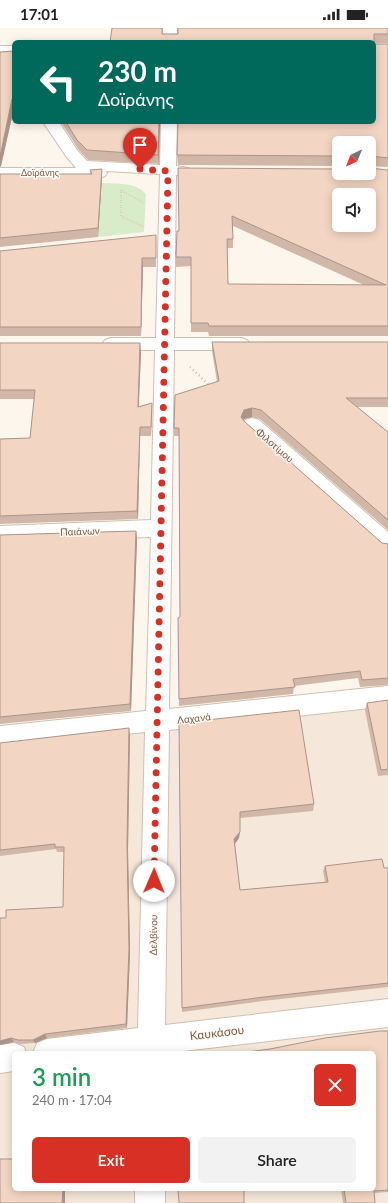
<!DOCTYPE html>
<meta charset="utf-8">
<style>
:root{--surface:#fff;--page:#f2f2f2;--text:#222;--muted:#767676;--accent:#d93025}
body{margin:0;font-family:Lato,sans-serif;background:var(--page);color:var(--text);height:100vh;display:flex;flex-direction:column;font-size:15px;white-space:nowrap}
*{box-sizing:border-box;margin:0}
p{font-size:13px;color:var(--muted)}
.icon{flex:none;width:22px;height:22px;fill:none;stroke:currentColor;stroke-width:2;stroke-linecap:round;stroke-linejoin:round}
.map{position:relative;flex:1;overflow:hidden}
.details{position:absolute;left:12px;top:1023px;width:364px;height:140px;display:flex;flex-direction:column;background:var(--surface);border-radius:6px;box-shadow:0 2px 10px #0003}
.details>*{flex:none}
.top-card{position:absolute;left:12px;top:12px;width:364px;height:84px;border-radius:6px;box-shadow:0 2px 10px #0003;background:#00695c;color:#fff;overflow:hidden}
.needle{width:26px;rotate:223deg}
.buttons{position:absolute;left:332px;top:108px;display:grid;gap:8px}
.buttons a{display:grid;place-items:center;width:44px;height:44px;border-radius:6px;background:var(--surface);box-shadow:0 2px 10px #0003;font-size:20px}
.pin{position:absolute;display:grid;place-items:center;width:34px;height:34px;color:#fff;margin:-41px -17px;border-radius:50% 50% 50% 0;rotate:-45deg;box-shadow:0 0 4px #0007}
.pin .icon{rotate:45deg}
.me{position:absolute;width:44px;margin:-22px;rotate:1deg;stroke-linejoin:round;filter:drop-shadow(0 0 3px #0008)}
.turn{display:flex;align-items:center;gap:14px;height:84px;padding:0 20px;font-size:18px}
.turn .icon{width:52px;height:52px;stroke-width:2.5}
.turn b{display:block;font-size:28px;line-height:34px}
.round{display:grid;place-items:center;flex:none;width:42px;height:42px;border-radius:6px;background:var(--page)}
.head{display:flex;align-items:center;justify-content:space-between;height:68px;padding:0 20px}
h1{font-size:24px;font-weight:600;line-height:30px;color:#1e9e55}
.button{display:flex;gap:8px;margin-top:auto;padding:8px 20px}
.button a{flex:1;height:46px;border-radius:6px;background:var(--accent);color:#fff;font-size:16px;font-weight:600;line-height:46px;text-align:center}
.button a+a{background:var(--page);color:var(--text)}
.status{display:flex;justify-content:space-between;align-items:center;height:28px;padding:0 20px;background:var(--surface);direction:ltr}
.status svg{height:11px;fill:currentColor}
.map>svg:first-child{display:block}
.residential{fill:#f5e8da;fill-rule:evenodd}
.green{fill:#d8ecc9}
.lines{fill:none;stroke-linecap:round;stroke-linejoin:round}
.minor-casing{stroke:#d1beb0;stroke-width:2}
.path-far1{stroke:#d9b8a5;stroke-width:2;stroke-dasharray:0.5 2;stroke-linecap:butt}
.path{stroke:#d9b8a5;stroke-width:2.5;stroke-dasharray:1 3;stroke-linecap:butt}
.minor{fill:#fff;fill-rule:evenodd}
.wall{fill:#d1b7a8;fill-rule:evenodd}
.shaded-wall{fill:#aa9588}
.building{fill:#f3d5c3;stroke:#aa9588;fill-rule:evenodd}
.route{stroke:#d93025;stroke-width:7;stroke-dasharray:0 12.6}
.labels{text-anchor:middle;stroke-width:3;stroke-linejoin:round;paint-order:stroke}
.far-street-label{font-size:9px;fill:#7a5c4d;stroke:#fffaf3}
.street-label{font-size:10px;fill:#7a5c4d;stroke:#fffaf3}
.near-street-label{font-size:12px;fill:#7a5c4d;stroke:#fffaf3}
</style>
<div class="status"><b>17:01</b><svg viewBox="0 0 49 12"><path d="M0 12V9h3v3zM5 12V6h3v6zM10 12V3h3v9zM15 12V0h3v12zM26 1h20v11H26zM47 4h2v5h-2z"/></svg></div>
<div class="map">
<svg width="388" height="1175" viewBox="0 0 388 1175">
<rect width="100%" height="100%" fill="#fdf6ec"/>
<!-- residential -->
<path class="residential" d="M388,675V1175H0V715ZM14,1025H374V1161H14Z"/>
<!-- green -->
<path class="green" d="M102,155C117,156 136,154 146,166L144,204L98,209Z"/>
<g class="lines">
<!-- minor casing -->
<g class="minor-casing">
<path id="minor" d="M163,0H177V14H163Z
M0,18H14V26H0Z
M43,94H59L77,122L87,133L160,137L161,94H177L176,138L188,140L190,143L188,146L176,147L174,310H241L247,312L250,316L247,320L241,322H174L169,681L388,658V678L169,702L165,997L388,971V999L166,1025H33L37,1015L47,1011L138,1000L145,704L0,720V698L146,683L151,509L0,514V498L151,492L155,322H111L105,320L102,316L105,312L111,310H156L160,146L106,143L107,145L105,148L99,150H0V140H76L66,128Z
M252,390L259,392L388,504V524L381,522L245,402L242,397L245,392Z
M14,1015L24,1019L26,1025H14V1043L0,1045V1017Z
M135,1161H165V1175H135Z"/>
</g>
<!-- path-far1 -->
<path class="path-far1" d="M121,162V188L144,199
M122,163L144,175"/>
<!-- path -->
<path class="path" d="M190,339L211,359"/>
<!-- minor -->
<use href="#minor" class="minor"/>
</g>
<!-- wall -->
<path class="wall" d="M388,0V15H374V16H388V139L369,138V115H339V138L178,137L177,127L374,94L162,6Z
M14,23V80L1,138L0,139V24Z
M61,94H160L159,136L88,132L78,121Z
M90,142L102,150L98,209L0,219V146H90Z
M388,142V308H209L208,304H191V238L176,239V229L179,203ZM233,198L364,257L228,256L227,220H233Z
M156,207V239H143L141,308H0V223Z
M212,314H388V379H357L388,404V502L260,391L252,389L244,391L243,392L245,394L382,515L388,516V657L360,659L358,650L294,658L293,666L179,678L178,590L180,589L179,408H174V400L217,354L212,323Z
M0,315L141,324L139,379L152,375V383L151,408H140L138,491L0,496V411L30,410L34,371H0Z
M136,503L137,511L131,683L0,696V507Z
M388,672V747L378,748L365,682L367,675Z
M179,695L314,776L313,783L240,790L239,810L235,816L240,862L325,854L323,843L325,838L384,840H388V959L263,973L182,984Z
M130,707L128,822L130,925L127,1000L47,1010L35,1015L20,1016L14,1014L0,1017V890H6L63,879L64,824H57L56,821L0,828V715Z
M388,1003V1164L374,1165L375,1175H343L341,1161H374Z"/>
<!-- shaded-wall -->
<path class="shaded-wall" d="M12,71L14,80L1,138L0,139V129Z
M159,94H160L159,136L158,127Z
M102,141V150L98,209V200Z
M142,230L143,239L141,308V299Z
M140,315L141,324L138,388V379Z
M152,375V383L151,408V399Z
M252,380V389L244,391L241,398V389L244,382Z
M140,399V408L138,491L137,483Z
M136,503L137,511L131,683L130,676Z
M129,700L130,707L128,822L130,925L127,1000L126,996L127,816Z
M240,804L239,810L234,817V811Z
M45,1006L47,1010L35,1015L33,1012Z
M11,1010L14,1014L0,1017V1013Z
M63,1161H65V1175H62Z"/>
<!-- building -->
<path class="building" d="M112,0H162V6H178V0H388V6H374V16H388V130L371,128L369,134V115H339V128L177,127L178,94H374V14H110Z
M14,23V71H12L0,129V24Z
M66,94H159L158,127L87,122L77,112Z
M178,140L339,141V145H369V140L388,142V298H209L208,295H191V229H176L177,203H179ZM339,167H369V197H339ZM232,188L386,257L228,256L227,211H233Z
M102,141L98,200L0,210V146H92L90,142Z
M156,207V230H142L141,299H0V223Z
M212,314H388V370H346L388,404V492L261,382L252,380L244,382L241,389L245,394L382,515L388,516V650L362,652L360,643L293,651L295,659L179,671L178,590L180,589L179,400H174L175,367L219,353Z
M0,315H140L138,379L152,375L151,399H140L137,483L0,488V411L30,410L35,362H0Z
M136,503L130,676L0,689V507Z
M388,672V741L381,742L367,675Z
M299,682L314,776L240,784V804L234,811L240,862L328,854L325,838L382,831L384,840H388V955L264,969L182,980L179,695Z
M129,700L127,816L129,921L126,996L45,1006L33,1012H18L11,1010L0,1013V890H6V882L63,879L64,819H55V816L0,822V715Z
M380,1003H388V1162L374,1163L375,1175H346L344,1161H374V1025H240L270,1021L325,1010Z
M0,1131H14V1161H63L62,1175H0Z
M178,1161H244V1175H179Z"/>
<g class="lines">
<!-- route -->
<path class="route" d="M140,141L168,143L154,853"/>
</g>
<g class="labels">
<!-- far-street labels -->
<g class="far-street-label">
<text x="40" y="148">Δοϊράνης</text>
</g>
<!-- street labels -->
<g class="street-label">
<text transform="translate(275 417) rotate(41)" y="4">Φιλοτίμου</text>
<text transform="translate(80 503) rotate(-2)" y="4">Παιάνων</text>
<text transform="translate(194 690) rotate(-6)" y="4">Λαχανά</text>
<text transform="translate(153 907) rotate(-89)" y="4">Δελβίνου</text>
</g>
<!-- near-street labels -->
<g class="near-street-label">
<text transform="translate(217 1005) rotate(-7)" y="4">Καυκάσου</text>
</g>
</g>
</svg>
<div class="buttons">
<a><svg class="needle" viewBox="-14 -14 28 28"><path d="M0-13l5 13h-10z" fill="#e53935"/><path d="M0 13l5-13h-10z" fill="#767676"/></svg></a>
<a><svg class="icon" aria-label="sound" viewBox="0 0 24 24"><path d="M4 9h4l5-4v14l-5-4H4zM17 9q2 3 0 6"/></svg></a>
</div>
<div class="pin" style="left:140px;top:141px;background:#d93025"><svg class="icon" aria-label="arrive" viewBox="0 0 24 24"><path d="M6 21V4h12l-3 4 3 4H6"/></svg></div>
<svg class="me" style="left:154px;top:853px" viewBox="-20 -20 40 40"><circle r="19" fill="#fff"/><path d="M0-13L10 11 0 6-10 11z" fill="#d93025"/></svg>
<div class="top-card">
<div class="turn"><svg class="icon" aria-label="left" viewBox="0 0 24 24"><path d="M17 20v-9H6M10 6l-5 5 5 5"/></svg><div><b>230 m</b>Δοϊράνης</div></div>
</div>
<section class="details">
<div class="head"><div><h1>3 min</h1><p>240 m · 17:04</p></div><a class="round" style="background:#d93025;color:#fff"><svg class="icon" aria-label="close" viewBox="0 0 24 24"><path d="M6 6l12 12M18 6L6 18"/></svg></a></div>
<div class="button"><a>Exit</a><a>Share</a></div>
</section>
</div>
